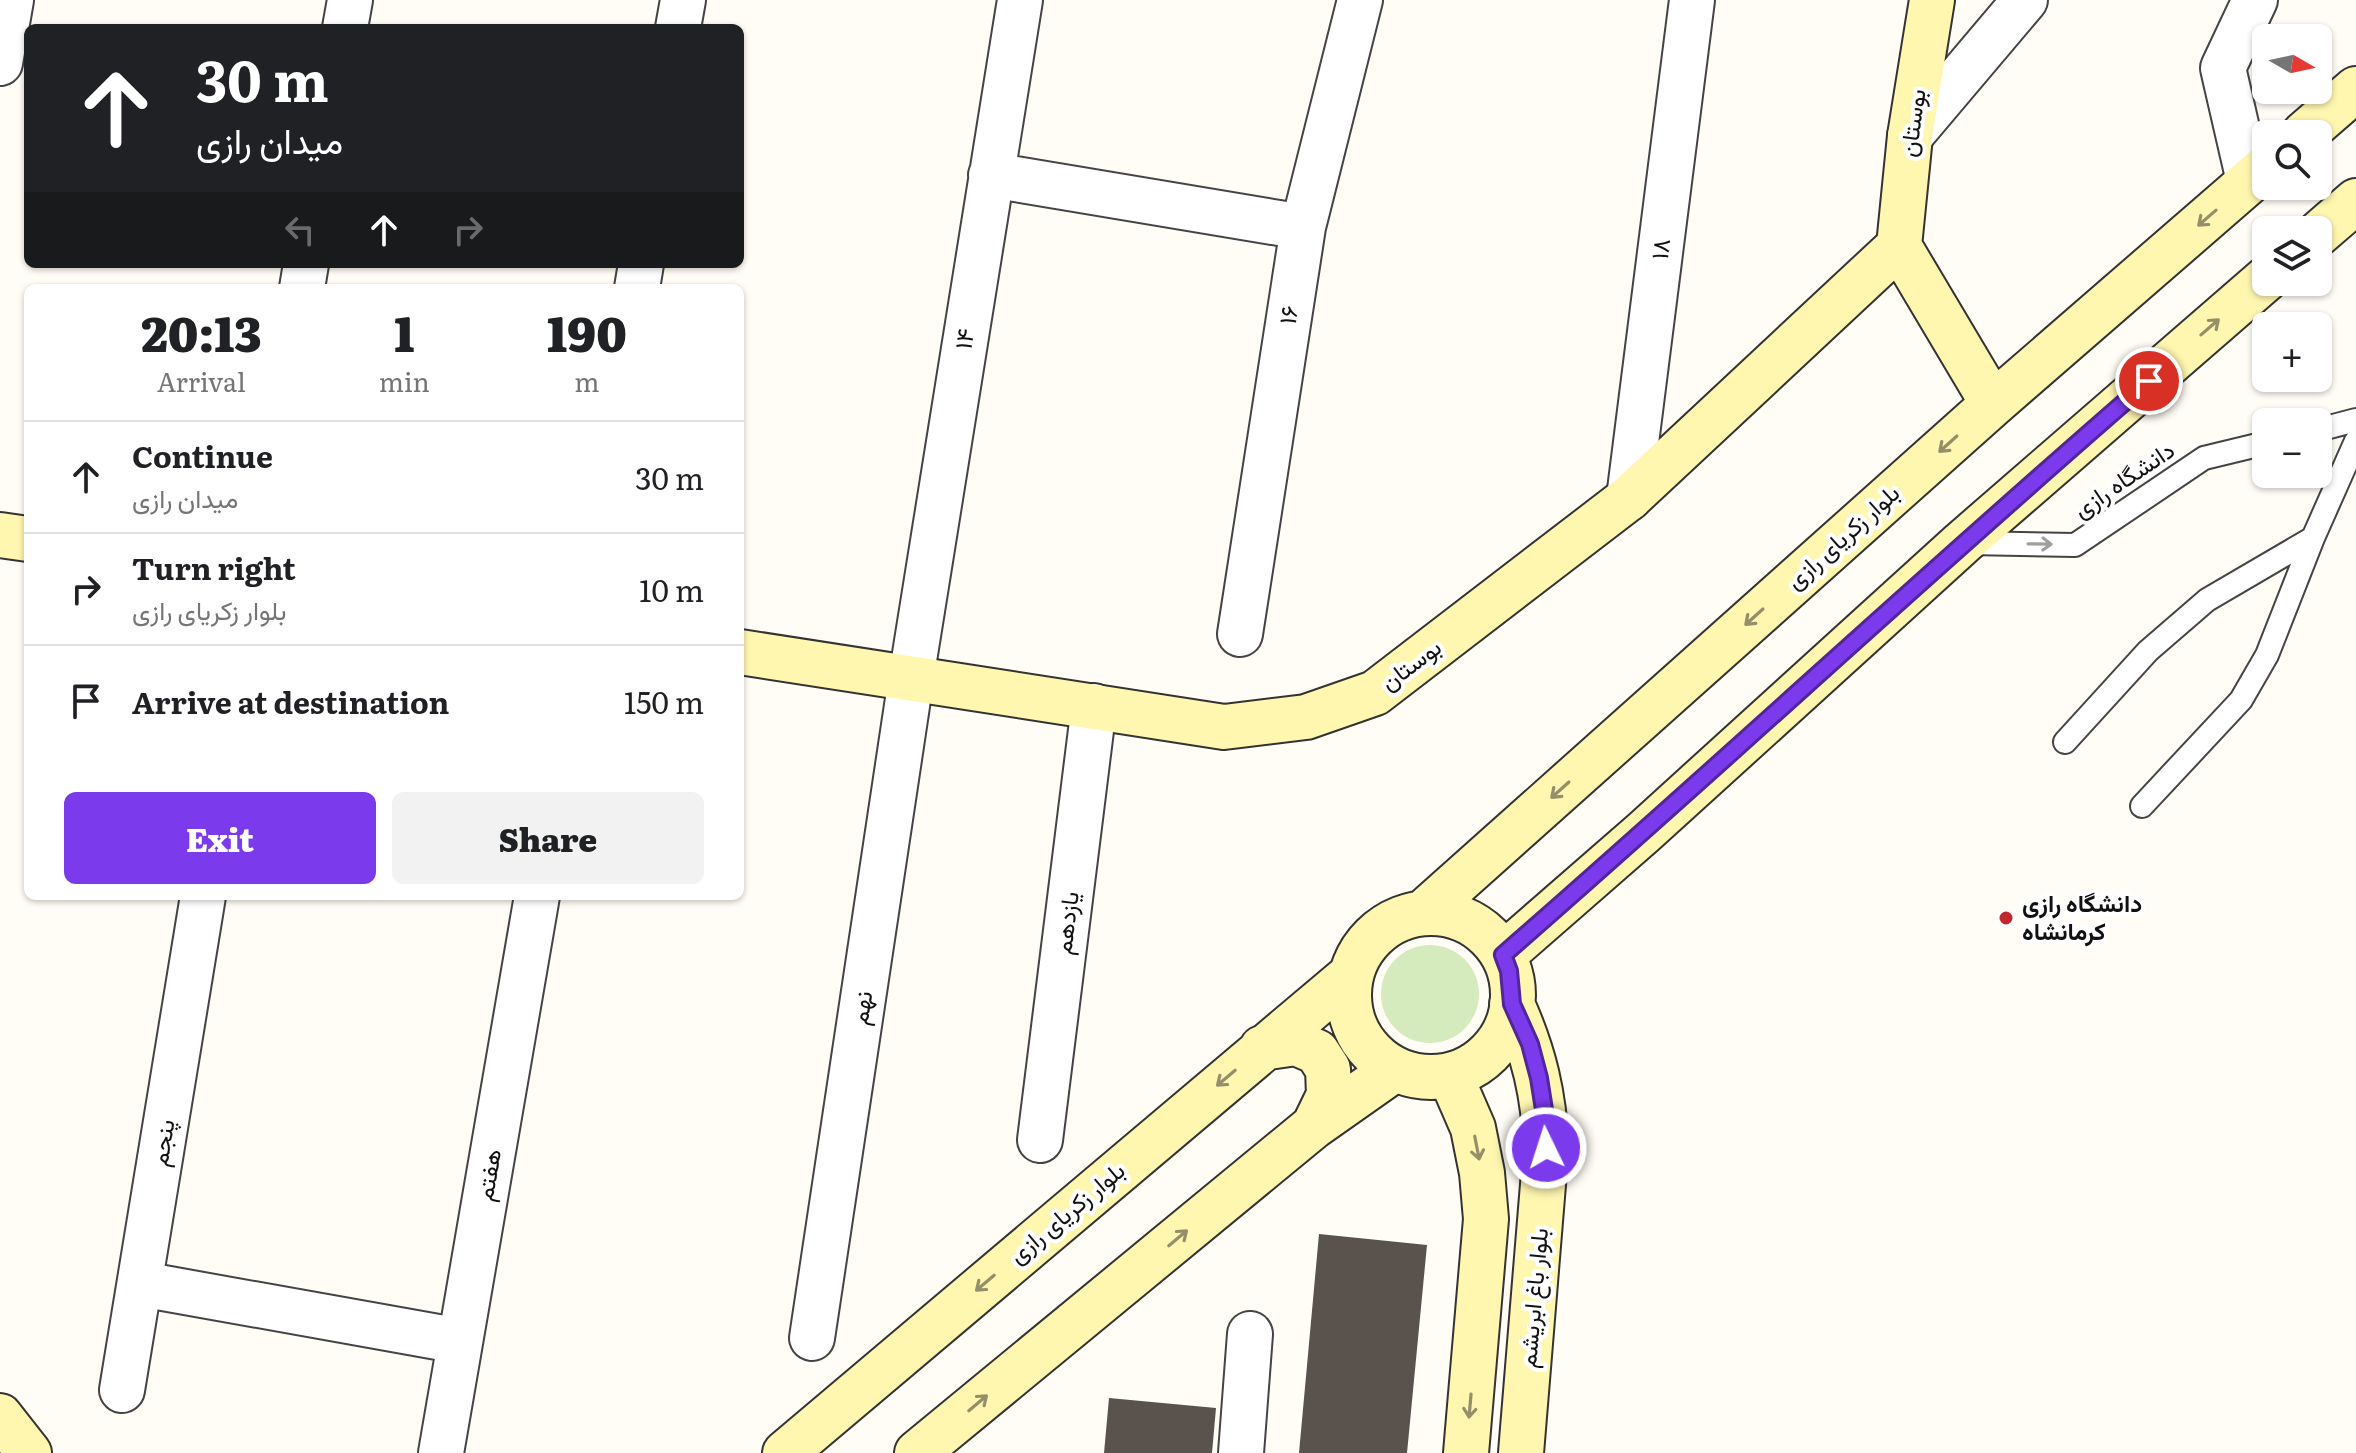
<!DOCTYPE html>
<meta charset="utf-8">
<style>
:root{--surface:#fff;--page:#f2f2f2;--text:#202124;--muted:#757577;--line:#e0e0e0;--accent:#7c3aed}
body{margin:0;font-family:Literata,Vazirmatn,serif;background:var(--page);color:var(--text);height:100vh;display:flex;flex-direction:column;font-size:30px;white-space:nowrap}
*{box-sizing:border-box;margin:0}
p{font-size:26px;color:var(--muted)}
.icon{flex:none;width:44px;height:44px;fill:none;stroke:currentColor;stroke-width:2;stroke-linecap:round;stroke-linejoin:round}
.map{position:relative;flex:1;overflow:hidden}
.panel{position:absolute;left:24px;top:284px;width:720px;height:616px;display:flex;flex-direction:column;background:var(--surface);border-radius:12px;box-shadow:0 2px 6px #0004}
.panel>*{flex:none}
.guide{position:absolute;left:24px;top:24px;width:720px;height:244px;border-radius:12px;box-shadow:0 2px 6px #0004;background:#202124;color:#fff;overflow:hidden}
.needle{width:52px;rotate:99deg}
.controls{position:absolute;left:2252px;top:24px;display:grid;gap:16px}
.controls a{display:grid;place-items:center;width:80px;height:80px;border-radius:12px;background:var(--surface);box-shadow:0 2px 6px #0004;font-size:40px}
.pin{position:absolute;display:grid;place-items:center;width:68px;height:68px;color:#fff;margin:-34px;border:4px solid #fff;border-radius:50%;box-shadow:0 2px 8px #0007}
.me{position:absolute;width:88px;margin:-44px;rotate:356deg;stroke-linejoin:round;filter:drop-shadow(0 0 6px #0008)}
.turn{display:flex;align-items:center;gap:28px;height:168px;padding:0 40px;font-size:36px}
.turn .icon{width:104px;height:104px;stroke-width:2.5}
.turn b{display:block;font-size:56px;line-height:68px}
.lanes{display:flex;align-items:center;height:76px;padding:0 40px;background:#0003;justify-content:center;gap:40px;direction:ltr}
.lanes .off{opacity:.35}
.eta{display:flex;justify-content:space-evenly;align-items:center;height:136px;text-align:center}
.eta b{font-size:48px;font-weight:800;line-height:56px}
.cta{display:flex;gap:16px;margin-top:auto;padding:16px 40px}
.cta a{flex:1;height:92px;border-radius:12px;background:var(--accent);color:#fff;font-size:32px;font-weight:800;line-height:92px;text-align:center}
.cta a+a{background:var(--page);color:var(--text)}
ul{padding:0;list-style:none}
li{display:flex;align-items:center;gap:24px;height:112px;padding:0 40px;border-top:2px solid var(--line)}
li div{flex:1}
li b{display:block;font-size:30px}
li em{font-style:normal}
.map>svg:first-child{display:block}
.green{fill:#d5ebbd}
.building{fill:#5a524d}
.lines{fill:none;stroke-linecap:round;stroke-linejoin:round}
.lane-casing{stroke:#444;stroke-width:26}
.street-casing{stroke:#444;stroke-width:48}
.secondary-casing{stroke:#333;stroke-width:48}
.lane{stroke:#fff;stroke-width:22}
.street{stroke:#fff;stroke-width:44}
.secondary{stroke:#fff6b0;stroke-width:44}
.oneway{stroke:#948f68}
.oneway2{stroke:#a0a0a0}
.route-casing{stroke:#51269a;stroke-width:20}
.route{stroke:#7c3aed;stroke-width:14}
.poi-dot{fill:#c4262e;stroke:#fff;stroke-width:3}
.labels{text-anchor:middle;stroke-width:8;stroke-linejoin:round;paint-order:stroke}
.street-label{font-size:24px;fill:#111;stroke:#fff}
.poi-label{font-size:24px;font-weight:bold;fill:#111;stroke:#fff;text-anchor:start}
</style>
<div class="map">
<svg width="2356" height="1453" viewBox="0 0 2356 1453">
<rect width="100%" height="100%" fill="#fffdf5"/>
<!-- green -->
<path class="green" d="M1381 994a49 49 0 1 1 98 0a49 49 0 1 1-98 0Z"/>
<!-- building -->
<path class="building" d="M1319,1234L1427,1245L1407,1453H1299Z
M1109,1398L1216,1408L1212,1453H1104Z"/>
<g class="lines">
<!-- lane casing -->
<g class="lane-casing">
<path id="lane" d="M2318,430L2356,420
M1967,543L2075,545L2204,458L2266,443
M2065,742L2148,651L2207,600L2313,538
M2142,806L2241,700L2267,655L2313,538L2356,441"/>
</g>
<!-- street casing -->
<g class="street-casing">
<path id="street" d="M345,28L350,0
M678,28L683,0
M0,63L11,0
M1910,136L2025,0
M991,175L1303,227
M2249,181L2223,68L2255,0
M302,288L306,264
M637,288L641,264
M1629,498L1692,0
M1240,634L1303,227L1360,0
M1040,1140L1094,706
M141,1284L460,1341
M812,1338L911,679L1020,0
M122,1390L203,896
M441,1453L537,896
M1241,1453L1250,1334"/>
</g>
<!-- secondary casing -->
<g class="secondary-casing">
<path id="secondary" d="M1932,0L1910,136L1899,246L1993,404
M2304,134L2356,89
M2318,234L2356,201
M0,535L28,539
M740,652L1224,727L1306,717L1375,693L1629,498L1899,246
M1349 995a82 82 0 1 1 164 0a82 82 0 1 1-164 0Z
M1423,913L1993,404L2266,167
M1503,955L1644,832L1962,543L2266,279
M1512,1004C1534,1053 1544,1095 1546,1148L1521,1453
M1262,1048L1296,1043L1317,1052L1328,1069L1329,1095L1314,1126
M1450,1075L1473,1128L1482,1173L1486,1219L1466,1453
M0,1416L29,1453
M785,1453L1351,975
M917,1453L1314,1126L1395,1069"/>
</g>
<!-- lane -->
<use href="#lane" class="lane"/>
<!-- street -->
<use href="#street" class="street"/>
<!-- secondary -->
<use href="#secondary" class="secondary"/>
</g>
<!-- one-way arrows -->
<defs><path id="oneway-shaft" d="M-6 0H5M1.5-3L5.5 0L1.5 3" fill="none" stroke-width="1.6" stroke-linecap="round" stroke-linejoin="round" transform="scale(2)"/></defs>
<g class="oneway">
<use href="#oneway-shaft" transform="translate(2207 218) rotate(139)"/>
<use href="#oneway-shaft" transform="translate(2210 327) rotate(-41)"/>
<use href="#oneway-shaft" transform="translate(1948 444) rotate(138)"/>
<use href="#oneway-shaft" transform="translate(1754 617) rotate(138)"/>
<use href="#oneway-shaft" transform="translate(1560 790) rotate(138)"/>
<use href="#oneway-shaft" transform="translate(1226 1078) rotate(140)"/>
<use href="#oneway-shaft" transform="translate(1477 1148) rotate(79)"/>
<use href="#oneway-shaft" transform="translate(1178 1238) rotate(-40)"/>
<use href="#oneway-shaft" transform="translate(985 1283) rotate(140)"/>
<use href="#oneway-shaft" transform="translate(978 1403) rotate(-40)"/>
<use href="#oneway-shaft" transform="translate(1470 1406) rotate(95)"/>
</g>
<use class="oneway2" href="#oneway-shaft" transform="translate(2040 544) rotate(1)"/>
<g class="lines">
<!-- route casing -->
<g class="route-casing">
<path id="route" d="M1546,1148L1545,1116L1539,1078L1530,1044L1512,1004L1509,971L1503,955C1720,766 1931,569 2149,381"/>
</g>
<!-- route -->
<use href="#route" class="route"/>
</g>
<!-- markers -->
<circle class="poi-dot" cx="2006" cy="918" r="8"/>
<g class="labels">
<!-- street labels -->
<g class="street-label">
<text transform="translate(1913 123) rotate(-82)" y="8">بوستان</text>
<text transform="translate(1661 249) rotate(-83)" y="8">۱۸</text>
<text transform="translate(1289 315) rotate(-81)" y="8">۱۶</text>
<text transform="translate(965 339) rotate(-81)" y="8">۱۴</text>
<text transform="translate(2124 480) rotate(-34)" y="8">دانشگاه رازی</text>
<text transform="translate(1843 537) rotate(-42)" y="8">بلوار زکریای رازی</text>
<text transform="translate(1411 665) rotate(-37)" y="8">بوستان</text>
<text transform="translate(1067 923) rotate(-83)" y="8">یازدهم</text>
<text transform="translate(862 1008) rotate(-81)" y="8">نهم</text>
<text transform="translate(163 1143) rotate(-81)" y="8">پنجم</text>
<text transform="translate(489 1175) rotate(-80)" y="8">هفتم</text>
<text transform="translate(1067 1213) rotate(-40)" y="8">بلوار زکریای رازی</text>
<text transform="translate(1534 1298) rotate(-85)" y="8">بلوار باغ ابریشم</text>
</g>
<!-- poi labels -->
<g class="poi-label">
<text x="2022" y="912">دانشگاه رازی<tspan x="2022" dy="28">کرمانشاه</tspan></text>
</g>
</g>
</svg>
<div class="controls">
<a><svg class="needle" viewBox="-14 -14 28 28"><path d="M0-13l5 13h-10z" fill="#e53935"/><path d="M0 13l5-13h-10z" fill="#757577"/></svg></a>
<a><svg class="icon" aria-label="search" viewBox="0 0 24 24"><circle cx="10" cy="10" r="6"/><path d="M15 15l6 6"/></svg></a>
<a><svg class="icon" aria-label="layers" viewBox="0 0 24 24"><path d="M12 4l9 5-9 5-9-5zM3 14l9 5 9-5"/></svg></a>
<a>+</a>
<a>−</a>
</div>
<div class="pin" style="left:2149px;top:381px;background:#d93025"><svg class="icon" aria-label="arrive" viewBox="0 0 24 24"><path d="M6 21V4h12l-3 4 3 4H6"/></svg></div>
<svg class="me" style="left:1546px;top:1148px" viewBox="-20 -20 40 40"><circle r="17" fill="#7c3aed" stroke="#fff" stroke-width="3"/><path d="M0-11L8 9 0 5-8 9z" fill="#fff"/></svg>
<div class="guide">
<div class="turn"><svg class="icon" aria-label="ahead" viewBox="0 0 24 24"><path d="M12 20V5M6 11l6-6 6 6"/></svg><div><b>30 m</b>میدان رازی</div></div>
<div class="lanes"><svg class="icon off" aria-label="left" viewBox="0 0 24 24"><path d="M17 20v-9H6M10 6l-5 5 5 5"/></svg><svg class="icon" aria-label="ahead" viewBox="0 0 24 24"><path d="M12 20V5M6 11l6-6 6 6"/></svg><svg class="icon off" aria-label="right" viewBox="0 0 24 24"><path d="M7 20v-9h11M14 6l5 5-5 5"/></svg></div>
</div>
<section class="panel">
<div class="eta">
<div><b>20:13</b><p>Arrival</p></div>
<div><b>1</b><p>min</p></div>
<div><b>190</b><p>m</p></div>
</div>
<ul>
<li><svg class="icon" aria-label="ahead" viewBox="0 0 24 24"><path d="M12 20V5M6 11l6-6 6 6"/></svg><div><b>Continue</b><p>میدان رازی</p></div><em>30 m</em></li>
<li><svg class="icon" aria-label="right" viewBox="0 0 24 24"><path d="M7 20v-9h11M14 6l5 5-5 5"/></svg><div><b>Turn right</b><p>بلوار زکریای رازی</p></div><em>10 m</em></li>
<li><svg class="icon" aria-label="arrive" viewBox="0 0 24 24"><path d="M6 21V4h12l-3 4 3 4H6"/></svg><div><b>Arrive at destination</b></div><em>150 m</em></li>
</ul>
<div class="cta"><a>Exit</a><a>Share</a></div>
</section>
</div>
